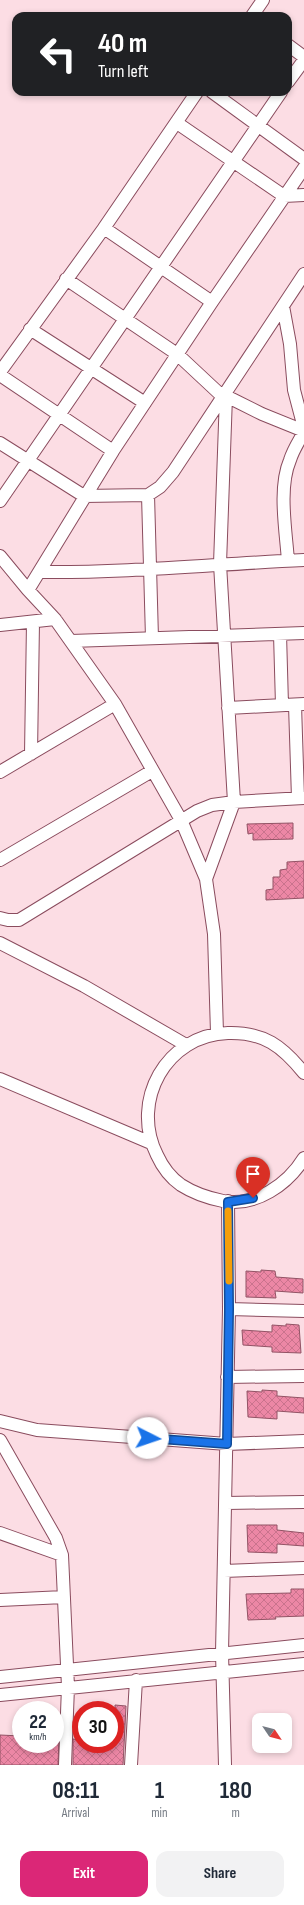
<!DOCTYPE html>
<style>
:root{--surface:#fff;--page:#f2f2f3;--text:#1f2937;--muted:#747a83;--accent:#db2777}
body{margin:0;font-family:"Sofia Sans Condensed",sans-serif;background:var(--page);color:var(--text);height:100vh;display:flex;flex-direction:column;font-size:15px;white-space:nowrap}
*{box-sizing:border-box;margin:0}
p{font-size:13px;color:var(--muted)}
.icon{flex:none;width:22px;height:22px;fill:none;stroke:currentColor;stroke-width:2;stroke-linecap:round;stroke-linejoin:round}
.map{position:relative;height:1765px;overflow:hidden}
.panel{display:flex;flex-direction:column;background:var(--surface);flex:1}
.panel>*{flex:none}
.guide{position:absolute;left:12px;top:12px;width:280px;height:84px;border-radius:12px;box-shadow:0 2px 6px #0003;background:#202124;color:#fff;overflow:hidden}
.needle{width:26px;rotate:125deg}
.tools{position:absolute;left:252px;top:1713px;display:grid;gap:8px}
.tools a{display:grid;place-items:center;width:40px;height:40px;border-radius:8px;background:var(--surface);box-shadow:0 2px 6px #0003;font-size:20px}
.speed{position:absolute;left:12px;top:1701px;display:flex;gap:8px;font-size:20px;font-weight:700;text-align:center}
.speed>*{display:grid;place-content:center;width:52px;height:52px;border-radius:50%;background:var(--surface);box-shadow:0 2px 6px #0003;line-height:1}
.speed small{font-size:10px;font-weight:400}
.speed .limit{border:6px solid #d22;background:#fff;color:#111}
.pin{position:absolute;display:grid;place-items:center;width:34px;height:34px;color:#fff;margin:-41px -17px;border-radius:50% 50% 50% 0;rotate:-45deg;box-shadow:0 0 4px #0007}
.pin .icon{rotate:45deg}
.me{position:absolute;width:44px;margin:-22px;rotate:94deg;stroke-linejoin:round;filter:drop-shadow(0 0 3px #0008)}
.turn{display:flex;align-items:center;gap:14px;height:84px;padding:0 20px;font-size:18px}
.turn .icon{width:52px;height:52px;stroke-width:2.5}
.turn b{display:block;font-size:28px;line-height:34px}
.eta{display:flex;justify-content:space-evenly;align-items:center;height:68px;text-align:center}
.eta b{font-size:24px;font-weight:700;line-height:28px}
.button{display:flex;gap:8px;margin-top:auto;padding:8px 20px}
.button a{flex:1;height:46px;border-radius:12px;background:var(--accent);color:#fff;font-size:16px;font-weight:700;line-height:46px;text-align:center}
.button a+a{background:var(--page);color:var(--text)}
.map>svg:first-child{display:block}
.building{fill:url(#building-cross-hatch);stroke:#925365}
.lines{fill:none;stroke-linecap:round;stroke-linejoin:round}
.minor-casing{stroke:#8a4c5e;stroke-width:14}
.minor{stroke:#fff;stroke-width:12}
.route-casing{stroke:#114b97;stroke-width:10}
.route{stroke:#1a73e8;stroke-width:7}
.slow{stroke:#f59e0b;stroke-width:7}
</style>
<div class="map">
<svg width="304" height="1765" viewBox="0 0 304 1765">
<defs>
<pattern id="building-cross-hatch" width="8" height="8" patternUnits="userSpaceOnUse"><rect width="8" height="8" fill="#ec87a5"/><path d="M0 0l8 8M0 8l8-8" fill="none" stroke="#ca738d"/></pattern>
</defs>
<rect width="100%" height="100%" fill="#fcdde4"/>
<!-- building -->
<path class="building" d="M293,823V839L253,840V833L248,834L247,824Z
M304,861V898L266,900V890L273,889V877H280V870L287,869V862Z
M261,1270L275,1271L276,1277L303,1279V1293L275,1291L276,1298L246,1297V1271L261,1272Z
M286,1324L299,1325L301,1353L272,1352V1347L243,1345L242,1330L272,1332V1325L286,1326Z
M262,1390L277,1391V1396L304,1398V1413L277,1411V1419L248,1417L247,1391L262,1392Z
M247,1525H277V1530L304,1533V1546L277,1544V1553L248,1552Z
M291,1589H304V1616L275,1617L276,1619L248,1620L246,1594L291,1593Z
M115,1705L126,1706L123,1765H73V1739L81,1740V1744H115Z
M0,1735L21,1736V1744H55V1738H59L58,1765H0Z"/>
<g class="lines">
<!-- minor casing -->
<g class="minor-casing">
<path id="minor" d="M252,16L263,0
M288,45L304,57
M288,82L304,60
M197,92L104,228L212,302
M212,92L304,159
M177,123L284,196L304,195
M66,279L177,354L222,396H226L220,564L234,802L206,879
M283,306L290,344L294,390L304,428
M30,329L145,403
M0,372L104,228
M0,375L113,451
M226,396L262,414L304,431
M0,443L84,496L148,495L160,487L173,472L304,274
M148,495L152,638
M0,501L281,92
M0,556L28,590
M288,561C286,531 278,488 290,460C293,450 299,441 304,432
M39,572C128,573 216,564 304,560
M0,625L55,619
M280,634L282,705
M71,641L304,633
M295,705L298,798
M228,708L304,704
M31,754L33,622
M0,772L115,704
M0,860L152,771
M0,918L8,920H19L197,811L212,805L234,802L304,798
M0,943L84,986L186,1045
M217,1033L214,934L206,879L181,820L115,704L55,619L28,590L113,451L212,302L304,168
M304,1073C282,1046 264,1032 228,1033C166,1035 130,1101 157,1155C162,1166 171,1178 181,1185C195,1194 208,1198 223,1201C256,1207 288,1184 304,1158
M0,1079L151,1143
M229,1309L304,1311
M227,1377L304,1376
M0,1421L37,1430L227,1444L304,1441
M0,1440L56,1538L62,1555L68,1687L65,1765
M226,1503L304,1502
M0,1533L62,1555
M224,1571L304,1568
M0,1600L64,1597
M0,1677L304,1645
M0,1695L304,1664
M131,1765L136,1680
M225,1765L222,1653L229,1309L228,1201"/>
</g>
<!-- minor -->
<use href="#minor" class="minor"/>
</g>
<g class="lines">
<!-- route casing -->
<g class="route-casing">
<path id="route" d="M148,1438L227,1444L229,1309L228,1202L253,1198"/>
</g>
<!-- route -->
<use href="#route" class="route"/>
<!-- slow -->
<path class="slow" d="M228,1211L229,1281"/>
</g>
</svg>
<div class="tools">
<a><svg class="needle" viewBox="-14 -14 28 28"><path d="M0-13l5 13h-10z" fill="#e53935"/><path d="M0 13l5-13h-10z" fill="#747a83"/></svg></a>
</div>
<div class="speed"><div>22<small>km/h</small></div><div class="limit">30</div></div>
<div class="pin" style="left:253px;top:1198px;background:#d93025"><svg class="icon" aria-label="arrive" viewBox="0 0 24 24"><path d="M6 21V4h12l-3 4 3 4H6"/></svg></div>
<svg class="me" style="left:148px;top:1438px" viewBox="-20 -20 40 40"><circle r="19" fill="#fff"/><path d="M0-13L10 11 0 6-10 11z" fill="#1a73e8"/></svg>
<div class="guide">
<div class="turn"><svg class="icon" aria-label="left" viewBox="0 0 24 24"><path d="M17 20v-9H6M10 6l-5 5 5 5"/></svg><div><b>40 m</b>Turn left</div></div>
</div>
</div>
<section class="panel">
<div class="eta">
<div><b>08:11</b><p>Arrival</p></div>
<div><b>1</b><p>min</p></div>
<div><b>180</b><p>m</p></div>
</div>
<div class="button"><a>Exit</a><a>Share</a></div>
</section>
